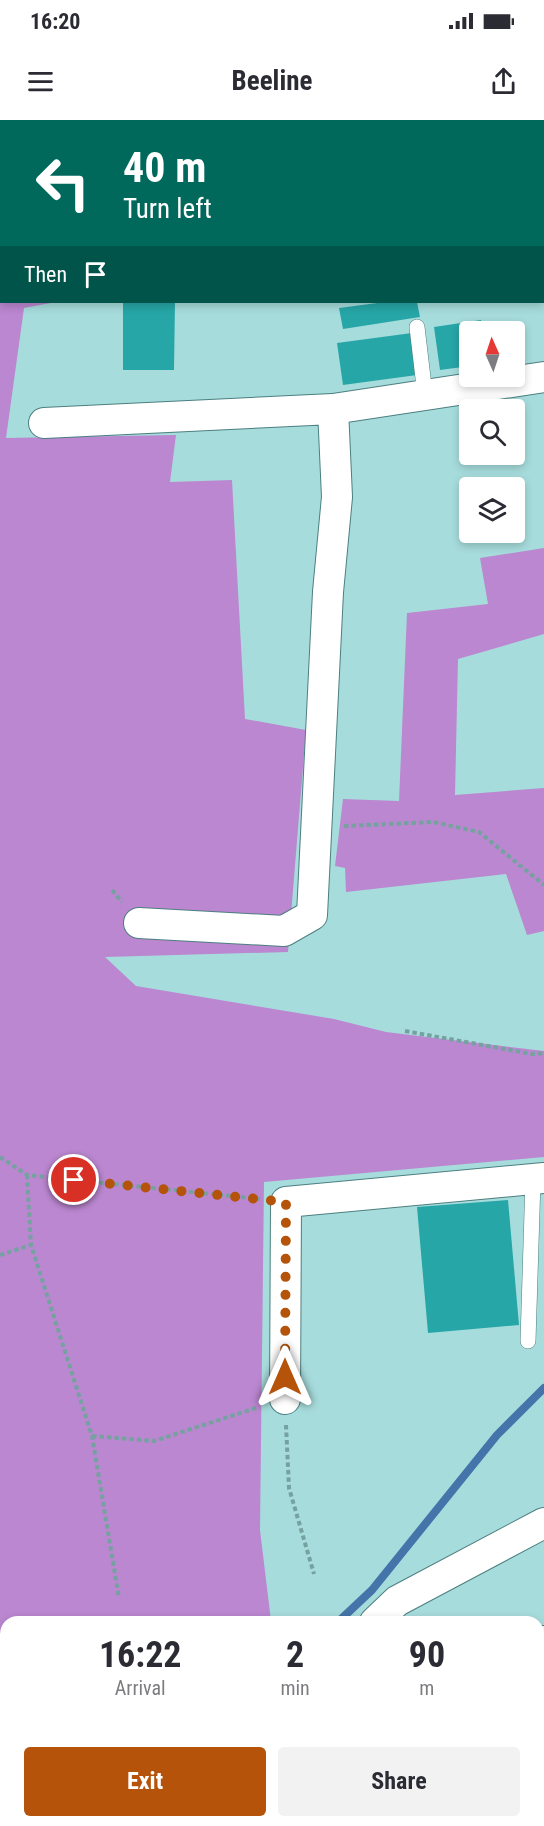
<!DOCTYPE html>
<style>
:root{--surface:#fff;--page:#f2f2f3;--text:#2b2b33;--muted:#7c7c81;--accent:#b45309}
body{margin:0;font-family:"Roboto Condensed",sans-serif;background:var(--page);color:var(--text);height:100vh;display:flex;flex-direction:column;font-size:22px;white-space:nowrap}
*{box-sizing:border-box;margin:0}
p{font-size:20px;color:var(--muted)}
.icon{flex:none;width:33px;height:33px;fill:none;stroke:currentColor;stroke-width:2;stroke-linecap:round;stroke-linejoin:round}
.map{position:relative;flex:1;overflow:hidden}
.panel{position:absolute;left:0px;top:1496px;width:544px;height:212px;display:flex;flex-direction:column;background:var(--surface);border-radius:18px 18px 0 0;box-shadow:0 3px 9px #0003}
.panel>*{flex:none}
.hud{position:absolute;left:0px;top:0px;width:544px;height:183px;box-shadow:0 3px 9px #0003;background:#00695c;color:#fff;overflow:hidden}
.needle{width:39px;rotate:357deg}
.fabs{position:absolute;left:459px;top:201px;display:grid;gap:12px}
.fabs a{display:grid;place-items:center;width:66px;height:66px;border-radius:6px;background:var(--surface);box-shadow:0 3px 9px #0003;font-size:30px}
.pin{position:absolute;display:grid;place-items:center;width:51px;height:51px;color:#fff;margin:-26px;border:3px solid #fff;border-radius:50%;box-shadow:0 2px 6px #0007}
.me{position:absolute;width:66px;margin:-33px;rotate:0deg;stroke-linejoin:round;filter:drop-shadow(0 0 4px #0008)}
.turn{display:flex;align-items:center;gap:21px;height:126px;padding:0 24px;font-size:27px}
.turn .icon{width:78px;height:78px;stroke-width:2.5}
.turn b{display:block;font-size:42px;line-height:51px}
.then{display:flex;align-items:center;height:57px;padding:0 24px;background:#0003;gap:12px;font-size:22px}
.eta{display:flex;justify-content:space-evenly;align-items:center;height:102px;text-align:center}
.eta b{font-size:36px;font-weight:700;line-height:42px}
.primary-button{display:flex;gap:12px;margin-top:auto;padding:12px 24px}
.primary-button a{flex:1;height:69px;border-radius:6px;background:var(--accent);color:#fff;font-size:24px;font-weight:700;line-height:69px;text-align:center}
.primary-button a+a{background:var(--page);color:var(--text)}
.status{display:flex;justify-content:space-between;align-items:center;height:42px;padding:0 30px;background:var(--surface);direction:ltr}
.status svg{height:16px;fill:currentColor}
header{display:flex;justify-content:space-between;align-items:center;height:78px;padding:0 24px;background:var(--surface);font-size:27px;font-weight:700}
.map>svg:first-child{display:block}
.green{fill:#bb87d0}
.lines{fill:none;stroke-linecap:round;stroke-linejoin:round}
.stream{stroke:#4474a9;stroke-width:8}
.building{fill:#27a6a7}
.lane-casing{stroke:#4c7f7f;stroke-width:16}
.street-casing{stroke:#4c7f7f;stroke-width:32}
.path{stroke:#76a1a1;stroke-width:4;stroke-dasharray:4.5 3;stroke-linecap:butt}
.lane{stroke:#fff;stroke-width:15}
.street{stroke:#fff;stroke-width:30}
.route{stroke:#b45309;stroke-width:10;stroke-dasharray:0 18}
</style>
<div class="status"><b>16:20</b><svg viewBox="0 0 49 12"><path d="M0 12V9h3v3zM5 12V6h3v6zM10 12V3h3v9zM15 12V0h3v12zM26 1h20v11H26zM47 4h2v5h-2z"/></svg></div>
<header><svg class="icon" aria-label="menu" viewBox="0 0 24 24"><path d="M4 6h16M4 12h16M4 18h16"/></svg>Beeline<svg class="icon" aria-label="share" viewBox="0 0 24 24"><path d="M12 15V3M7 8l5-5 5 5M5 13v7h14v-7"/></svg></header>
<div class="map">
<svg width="544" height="1706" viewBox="0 0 544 1706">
<rect width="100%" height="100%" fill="#a7dcdc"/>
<!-- green -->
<path class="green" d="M0,131L2,182H56L24,188L6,318L176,315L170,362L232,360L245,599L306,610L288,832L105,837L136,866L334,899L386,912L544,931V1037L264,1062L260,1410L271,1501L6,1502V1701H154L150,1706H0Z
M544,428V514L458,539L455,675L544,668V811L527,815L506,754L346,772L345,748L335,746L343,679L399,681L407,493L488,484L480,438Z"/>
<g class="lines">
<!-- stream -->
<path class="stream" d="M338,1502L372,1470L497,1315L544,1268
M69,1706L85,1701"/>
</g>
<!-- building -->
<path class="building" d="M123,182H175L174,250H123Z
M385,182H417L420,197L343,209L339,188Z
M481,200L483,212H470V246L440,250L434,207Z
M412,213L417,255L343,265L337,223Z
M508,1080L519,1205L428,1213L417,1087Z"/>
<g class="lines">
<!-- lane casing -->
<g class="lane-casing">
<path id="lane" d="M86,2V0
M417,207L425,275
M528,1221L533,1060"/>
</g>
<!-- street casing -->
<g class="street-casing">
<path id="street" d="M287,0L288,2
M530,0L531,2
M543,33L544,37
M44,303L333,289L544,257
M139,803L284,811L312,795L328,472L337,377L333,289
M285,1279L286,1082L544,1058
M375,1502L397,1481L544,1403
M538,1523L544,1521
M183,1701L184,1706
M270,1706L278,1701"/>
</g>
<!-- path -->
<path class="path" d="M344,706L433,702L479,712L544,765
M112,770L122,782
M405,911L532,934L544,933
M0,1037L27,1055L260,1079
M27,1055L31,1125L92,1316L119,1478
M0,1135L31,1125
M286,1305L289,1368L314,1454
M92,1316L154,1321L259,1287
M337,1701L340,1706"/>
<!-- lane -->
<use href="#lane" class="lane"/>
<!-- street -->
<use href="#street" class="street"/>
</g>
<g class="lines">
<!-- route -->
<path class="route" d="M74,1060L286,1082L285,1257"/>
</g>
</svg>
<div class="fabs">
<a><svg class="needle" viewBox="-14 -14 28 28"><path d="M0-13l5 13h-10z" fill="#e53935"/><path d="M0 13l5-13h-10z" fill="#7c7c81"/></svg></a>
<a><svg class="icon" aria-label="search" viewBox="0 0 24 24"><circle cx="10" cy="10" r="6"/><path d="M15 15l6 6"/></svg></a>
<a><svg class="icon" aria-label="layers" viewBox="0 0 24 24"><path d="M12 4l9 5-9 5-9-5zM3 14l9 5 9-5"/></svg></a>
</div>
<div class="pin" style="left:74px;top:1060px;background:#d93025"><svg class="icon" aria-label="arrive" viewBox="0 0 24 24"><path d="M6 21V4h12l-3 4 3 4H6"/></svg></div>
<svg class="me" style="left:285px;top:1257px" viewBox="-20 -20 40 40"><path d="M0-17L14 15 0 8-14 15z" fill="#b45309" stroke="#fff" stroke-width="4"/></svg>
<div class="hud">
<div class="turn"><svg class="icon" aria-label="left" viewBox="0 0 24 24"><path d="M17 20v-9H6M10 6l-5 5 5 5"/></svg><div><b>40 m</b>Turn left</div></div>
<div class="then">Then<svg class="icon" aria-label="arrive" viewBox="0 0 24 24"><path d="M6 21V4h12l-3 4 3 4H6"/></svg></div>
</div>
<section class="panel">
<div class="eta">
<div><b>16:22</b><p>Arrival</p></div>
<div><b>2</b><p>min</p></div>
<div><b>90</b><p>m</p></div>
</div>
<div class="primary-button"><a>Exit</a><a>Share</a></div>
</section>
</div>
